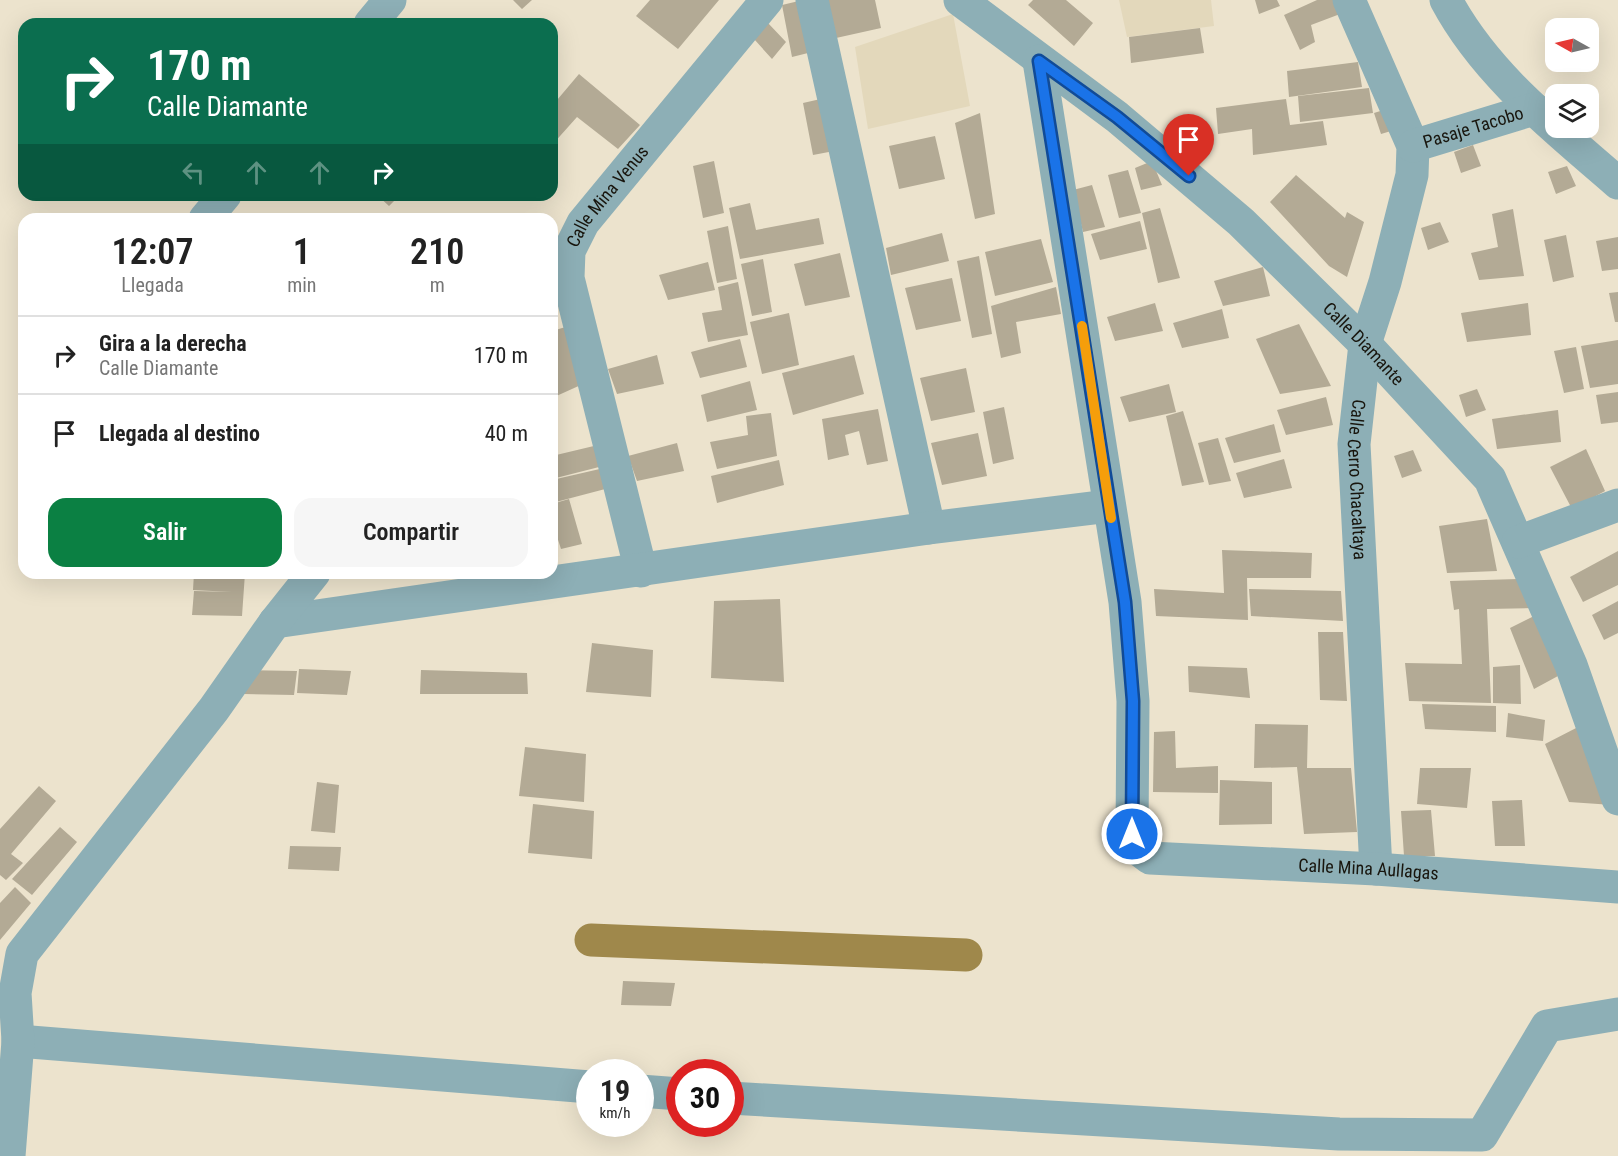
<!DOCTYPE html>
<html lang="es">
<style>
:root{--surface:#fff;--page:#f6f6f6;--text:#222;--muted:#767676;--line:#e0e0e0;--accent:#0b8043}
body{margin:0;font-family:"Roboto Condensed",sans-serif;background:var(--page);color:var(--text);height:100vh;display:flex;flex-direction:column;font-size:22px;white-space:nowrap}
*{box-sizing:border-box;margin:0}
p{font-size:20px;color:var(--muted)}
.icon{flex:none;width:33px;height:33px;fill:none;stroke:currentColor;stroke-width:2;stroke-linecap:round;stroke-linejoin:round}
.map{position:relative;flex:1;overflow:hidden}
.details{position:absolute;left:18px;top:213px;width:540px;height:366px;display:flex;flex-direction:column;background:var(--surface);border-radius:18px;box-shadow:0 6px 24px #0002}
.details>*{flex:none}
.hud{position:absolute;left:18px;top:18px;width:540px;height:183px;border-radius:18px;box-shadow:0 6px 24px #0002;background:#0b6e4f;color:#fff;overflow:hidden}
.needle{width:39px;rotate:278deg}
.controls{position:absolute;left:1545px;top:18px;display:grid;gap:12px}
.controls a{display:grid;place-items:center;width:54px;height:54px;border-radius:12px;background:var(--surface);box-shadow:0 6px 24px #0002;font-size:30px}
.speed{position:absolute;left:576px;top:1059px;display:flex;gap:12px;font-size:30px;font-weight:700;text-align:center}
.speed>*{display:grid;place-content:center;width:78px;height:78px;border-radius:50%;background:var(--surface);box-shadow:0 6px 24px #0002;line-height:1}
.speed small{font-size:15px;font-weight:400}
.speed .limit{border:9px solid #d22;background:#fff;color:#111}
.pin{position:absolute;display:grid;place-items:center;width:51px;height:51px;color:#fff;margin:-62px -26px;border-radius:50% 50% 50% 0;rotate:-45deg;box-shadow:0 0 6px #0007}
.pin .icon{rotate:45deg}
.me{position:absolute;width:66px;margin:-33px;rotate:0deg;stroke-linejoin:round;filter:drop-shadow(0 0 4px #0008)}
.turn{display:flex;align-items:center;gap:21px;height:126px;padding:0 30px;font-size:27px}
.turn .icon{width:78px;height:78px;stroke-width:2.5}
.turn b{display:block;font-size:42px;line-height:51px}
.lanes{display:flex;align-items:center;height:57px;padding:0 30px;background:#0003;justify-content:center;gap:30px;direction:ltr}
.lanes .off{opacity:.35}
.eta{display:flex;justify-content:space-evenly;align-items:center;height:102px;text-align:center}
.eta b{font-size:36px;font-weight:600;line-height:42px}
.action{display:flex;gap:12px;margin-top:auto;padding:12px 30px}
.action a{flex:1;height:69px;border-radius:18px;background:var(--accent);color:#fff;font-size:24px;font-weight:600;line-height:69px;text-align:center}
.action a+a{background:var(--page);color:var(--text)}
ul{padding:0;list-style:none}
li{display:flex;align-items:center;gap:18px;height:78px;padding:0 30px;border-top:2px solid var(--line)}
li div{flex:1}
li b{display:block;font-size:22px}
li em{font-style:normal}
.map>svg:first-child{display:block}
.built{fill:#e3d8bb}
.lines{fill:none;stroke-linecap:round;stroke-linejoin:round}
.canal{stroke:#9f884b;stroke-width:33}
.building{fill:#b3aa95}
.minor{stroke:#8dafb6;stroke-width:33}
.route-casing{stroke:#114b97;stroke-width:15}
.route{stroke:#1a73e8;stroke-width:10}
.slow{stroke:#f59e0b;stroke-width:10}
.labels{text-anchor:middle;stroke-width:5;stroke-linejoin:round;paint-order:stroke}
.street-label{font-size:18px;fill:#18150d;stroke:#fff}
</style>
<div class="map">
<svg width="1618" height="1156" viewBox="0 0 1618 1156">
<rect width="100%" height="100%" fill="#ece3cd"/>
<!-- built -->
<path class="built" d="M1119,0H1211L1214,26L1127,37Z
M953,14L970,106L868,129L855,47Z"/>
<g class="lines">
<!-- canal -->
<path class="canal" d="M591,940L966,955"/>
</g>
<!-- building -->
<path class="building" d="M513,0H532L522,9Z
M650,0H719L678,49L636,16Z
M803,0L812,52L792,57L782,5Z
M826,0H875L881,28L836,38Z
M1033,0H1066L1093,23L1074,46L1028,5Z
M1255,0H1277L1280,6L1259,14Z
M1317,0H1342L1348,11L1311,25L1315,42L1300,50L1284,15Z
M768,23L786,42L772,59L754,39Z
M1200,28L1204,53L1131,63L1129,37Z
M1358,62L1362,87L1289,97L1287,71Z
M579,74L640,125L618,149L577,117L552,145V106Z
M1369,88L1373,113L1300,122L1298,96Z
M825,98L834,151L813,155L803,103Z
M1286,99L1290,125L1323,121L1327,145L1253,155L1252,129L1218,134L1216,108Z
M1393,107L1401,128L1381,134L1374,113Z
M980,113L995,214L975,219L955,123Z
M935,136L945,179L899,189L889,146Z
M1473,145L1481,166L1461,173L1454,152Z
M714,161L724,213L703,218L693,166Z
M1152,161L1162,185L1141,190L1135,168Z
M1567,166L1576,186L1556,194L1548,172Z
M1128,170L1141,213L1119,218L1108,175Z
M1296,175L1345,218L1347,212L1364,222L1347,277L1329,266L1270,202Z
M1092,185L1105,227L1083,232L1073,190Z
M377,195H400L389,206Z
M750,203L756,230L819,218L824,244L740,259L729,208Z
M1160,208L1180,278L1158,283L1142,213Z
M1513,209L1524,276L1479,280L1471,253L1498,247L1492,214Z
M1140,221L1147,249L1100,260L1091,234Z
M1440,222L1449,242L1428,250L1421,228Z
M728,226L737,279L717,283L707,231Z
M942,233L949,261L891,275L886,248Z
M1566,235L1574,277L1553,282L1544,240Z
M1618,237V269L1602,271L1596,241Z
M1041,239L1053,282L995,296L985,252Z
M840,253L850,297L805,306L794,264Z
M979,256L992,334L972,338L957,261Z
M763,259L772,312L752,316L741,264Z
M708,262L715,290L668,300L659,275Z
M1263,267L1270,296L1223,306L1214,281Z
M952,278L961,321L916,330L905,288Z
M738,282L748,335L708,342L702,313L722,310L718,287Z
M1056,287L1061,314L1016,322L1021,353L1001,358L991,306Z
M1618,292V322H1615L1609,293Z
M1155,303L1163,331L1115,341L1107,317Z
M1528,303L1531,335L1467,342L1461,313Z
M1222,309L1229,338L1182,348L1173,323Z
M789,313L799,365L762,374L750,322Z
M1299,324L1331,386L1280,394L1256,339Z
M569,326L583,384L552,398V370L556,367L552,350V331Z
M740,339L747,367L700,378L691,352Z
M1618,340V384L1590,388L1581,346Z
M1576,347L1584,389L1564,393L1554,351Z
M657,355L664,384L617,394L608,369Z
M854,355L864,394L793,415L782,373Z
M966,368L975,412L931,421L920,378Z
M750,381L757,410L707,422L701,395Z
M1169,384L1176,412L1129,422L1120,397Z
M1477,389L1486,410L1466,417L1459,395Z
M1618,392V422L1601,424L1596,395Z
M1326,397L1333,425L1286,435L1277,410Z
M1004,407L1014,459L993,464L983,412Z
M878,409L888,461L867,465L859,431L845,435L849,455L828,460L822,419Z
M1558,410L1561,442L1497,449L1492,419Z
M1183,411L1204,482L1182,486L1166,416Z
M771,413L777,456L717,469L710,442L748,435L746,416Z
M1274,424L1281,452L1234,463L1225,438Z
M978,433L987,476L942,485L931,443Z
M1218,438L1231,481L1209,485L1198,443Z
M677,443L684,471L637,481L628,456Z
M598,445L603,466L552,479V456Z
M1586,449L1605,491L1572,509L1550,467Z
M1413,450L1422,471L1402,478L1394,456Z
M1284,459L1292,488L1244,498L1236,473Z
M779,460L784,485L717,503L711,476Z
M604,468L609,488L552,503V480Z
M569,499L582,544L561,549L552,521V504Z
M1487,519L1497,571L1447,573L1439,526Z
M1222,550L1312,553L1311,578H1247L1248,620L1156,616L1154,589L1224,593Z
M1618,551V585L1583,602L1570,577Z
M194,573H245L242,616L192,615L194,591L232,592L193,590Z
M1518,579L1533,608L1487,609L1491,703L1409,701L1405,663L1462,664L1459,609L1454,610L1450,581Z
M1249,589L1341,591L1343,621L1251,616Z
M780,599L784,682L711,678L714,601Z
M1618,601V633L1604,640L1592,615Z
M1536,615L1558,676L1534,689L1510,628Z
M1318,632H1343L1347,701L1320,700Z
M592,643L653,650L651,697L586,692Z
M1520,665L1521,704L1493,703V667Z
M1188,666L1247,668L1250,698L1189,692Z
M299,669L351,671L347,695L297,693Z
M245,670L297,671L294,695L244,694Z
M421,670L527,673L528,694H420Z
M1422,704L1496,706V732L1425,729Z
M1508,713L1545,720L1543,741L1506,737Z
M1255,724L1308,725L1307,768H1351L1357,832L1304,834L1297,767L1254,768Z
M1580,726L1613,805L1569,802L1545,744Z
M1175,731L1176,768L1218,766V793L1153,792L1154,732Z
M525,747L586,754L584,802L519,796Z
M1420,768H1471L1467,808L1417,804Z
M1220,780L1272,782V824L1219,825Z
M317,782L339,785L335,833L311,831Z
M39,786L56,801L11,854L23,863L6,880L0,875V829Z
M1522,800L1525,846H1495L1492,801Z
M533,804L594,811L592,859L528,853Z
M1431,810L1435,856H1404L1401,811Z
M60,827L77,842L32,895L12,879Z
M290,846L341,847L339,871L288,869Z
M15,887L31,903L0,940V903Z
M623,981L675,983L671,1006L621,1005Z"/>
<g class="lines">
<!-- minor -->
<g class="minor">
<path d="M812,0L929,528"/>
<path id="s1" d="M960,0L1117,117L1241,222L1365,344L1490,479L1571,665L1618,799"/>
<path id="s2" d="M1349,0L1413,146L1412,175L1385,282L1365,344L1354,444L1376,869"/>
<path d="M1446,0C1486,75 1555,128 1618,183"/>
<path d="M370,24L390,0"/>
<path id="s3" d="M1039,61L1125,602L1133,701L1132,834L1138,849L1150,858L1376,869L1618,887"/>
<path id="s4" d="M1413,146L1534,109"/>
<path d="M205,219L225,195"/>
<path d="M1518,542L1618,505"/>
<path id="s5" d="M641,571L568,278L569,251L583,223L767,0"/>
<path d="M275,622L929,528L1109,506"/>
<path d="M18,1041L590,1087"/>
<path d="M640,1091L680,1094"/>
<path d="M730,1098L1339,1134L1482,1135L1547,1026L1618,1014"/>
<path d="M9,1156L18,1041L15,993L22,954L214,709L275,622L314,573"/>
</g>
</g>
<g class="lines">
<!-- route casing -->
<g class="route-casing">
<path id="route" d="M1132,834L1133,701L1125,602L1039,61L1117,117L1189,176"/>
</g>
<!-- route -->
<use href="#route" class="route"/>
<!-- slow -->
<path class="slow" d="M1082,326L1111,518"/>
</g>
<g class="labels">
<!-- street labels -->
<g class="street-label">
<text dy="6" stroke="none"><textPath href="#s4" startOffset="63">Pasaje Tacobo</textPath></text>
<text dy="6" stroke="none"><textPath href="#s5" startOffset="396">Calle Mina Venus</textPath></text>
<text dy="6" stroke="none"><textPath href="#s1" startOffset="531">Calle Diamante</textPath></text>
<text dy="6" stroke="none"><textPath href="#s2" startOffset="500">Calle Cerro Chacaltaya</textPath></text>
<text dy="6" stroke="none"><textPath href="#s3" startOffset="1030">Calle Mina Aullagas</textPath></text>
</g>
</g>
</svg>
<div class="controls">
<a><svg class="needle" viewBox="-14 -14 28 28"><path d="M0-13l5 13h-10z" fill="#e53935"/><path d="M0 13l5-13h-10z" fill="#767676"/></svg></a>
<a><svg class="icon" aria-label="layers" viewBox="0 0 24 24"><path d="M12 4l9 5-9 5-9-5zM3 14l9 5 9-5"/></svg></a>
</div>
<div class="speed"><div>19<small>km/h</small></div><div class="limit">30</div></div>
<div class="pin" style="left:1189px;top:176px;background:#d93025"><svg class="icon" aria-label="arrive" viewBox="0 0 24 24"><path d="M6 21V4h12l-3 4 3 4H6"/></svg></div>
<svg class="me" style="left:1132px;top:834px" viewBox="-20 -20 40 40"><circle r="17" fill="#1a73e8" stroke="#fff" stroke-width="3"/><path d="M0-11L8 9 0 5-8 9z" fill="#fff"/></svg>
<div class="hud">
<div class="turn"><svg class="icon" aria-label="right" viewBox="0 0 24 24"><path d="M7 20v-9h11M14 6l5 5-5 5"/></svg><div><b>170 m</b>Calle Diamante</div></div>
<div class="lanes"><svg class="icon off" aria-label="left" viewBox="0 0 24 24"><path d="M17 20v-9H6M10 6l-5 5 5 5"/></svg><svg class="icon off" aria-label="ahead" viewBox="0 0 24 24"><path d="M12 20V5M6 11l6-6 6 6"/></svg><svg class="icon off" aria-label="ahead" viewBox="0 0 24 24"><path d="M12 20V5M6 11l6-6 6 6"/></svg><svg class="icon" aria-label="right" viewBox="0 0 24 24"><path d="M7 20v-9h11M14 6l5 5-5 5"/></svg></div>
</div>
<section class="details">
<div class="eta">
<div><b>12:07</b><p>Llegada</p></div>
<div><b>1</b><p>min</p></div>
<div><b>210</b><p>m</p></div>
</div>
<ul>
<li><svg class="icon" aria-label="right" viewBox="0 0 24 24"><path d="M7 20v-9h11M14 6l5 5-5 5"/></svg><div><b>Gira a la derecha</b><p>Calle Diamante</p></div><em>170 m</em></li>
<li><svg class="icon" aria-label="arrive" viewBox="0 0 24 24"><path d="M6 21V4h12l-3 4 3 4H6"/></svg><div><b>Llegada al destino</b></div><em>40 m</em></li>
</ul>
<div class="action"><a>Salir</a><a>Compartir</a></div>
</section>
</div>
